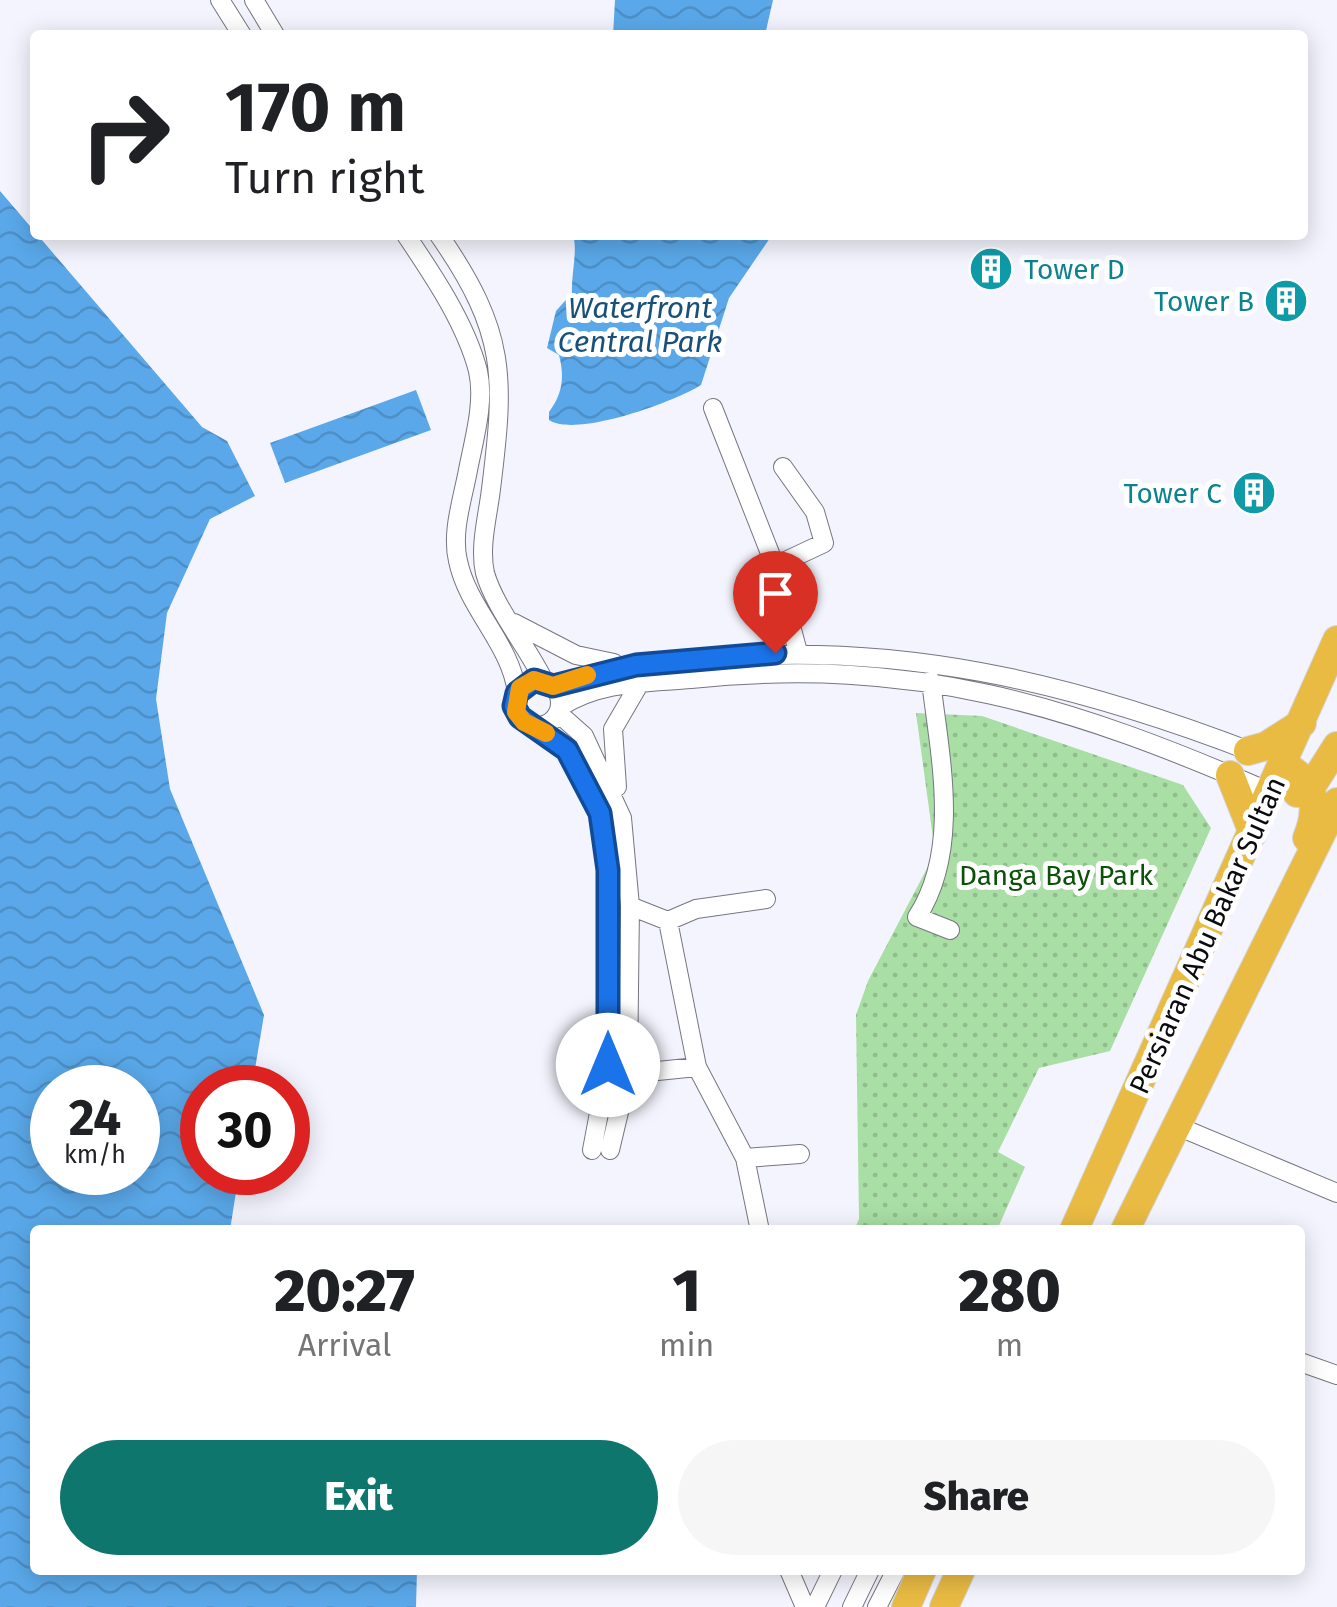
<!DOCTYPE html>
<style>
:root{--surface:#fff;--page:#f6f6f6;--text:#202124;--muted:#757577;--accent:#0f766e}
body{margin:0;font-family:"Fira Sans",sans-serif;background:var(--page);color:var(--text);height:100vh;display:flex;flex-direction:column;font-size:38px;white-space:nowrap}
*{box-sizing:border-box;margin:0}
p{font-size:32px;color:var(--muted)}
.icon{flex:none;width:55px;height:55px;fill:none;stroke:currentColor;stroke-width:2;stroke-linecap:round;stroke-linejoin:round}
.map{position:relative;flex:1;overflow:hidden}
.drawer{position:absolute;left:30px;top:1225px;width:1275px;height:350px;display:flex;flex-direction:column;background:var(--surface);border-radius:10px;box-shadow:0 5px 25px #0003}
.drawer>*{flex:none}
.hud{position:absolute;left:30px;top:30px;width:1278px;height:210px;border-radius:10px;box-shadow:0 5px 25px #0003;background:#fff;color:var(--text);overflow:hidden}
.speed{position:absolute;left:30px;top:1065px;display:flex;gap:20px;font-size:50px;font-weight:700;text-align:center}
.speed>*{display:grid;place-content:center;width:130px;height:130px;border-radius:50%;background:var(--surface);box-shadow:0 5px 25px #0003;line-height:1}
.speed small{font-size:25px;font-weight:400}
.speed .limit{border:15px solid #d22;background:#fff;color:#111}
.pin{position:absolute;display:grid;place-items:center;width:85px;height:85px;color:#fff;margin:-102px -42px;border-radius:50% 50% 50% 0;rotate:-45deg;box-shadow:0 0 10px #0007}
.pin .icon{rotate:45deg}
.me{position:absolute;width:110px;margin:-55px;rotate:0deg;stroke-linejoin:round;filter:drop-shadow(0 0 8px #0008)}
.turn{display:flex;align-items:center;gap:35px;height:210px;padding:0 30px;font-size:45px}
.turn .icon{width:130px;height:130px;stroke-width:2.5}
.turn b{display:block;font-size:70px;line-height:85px}
.eta{display:flex;justify-content:space-evenly;align-items:center;height:170px;text-align:center}
.eta b{font-size:60px;font-weight:800;line-height:70px}
.cta{display:flex;gap:20px;margin-top:auto;padding:20px 30px}
.cta a{flex:1;height:115px;border-radius:60px;background:var(--accent);color:#fff;font-size:40px;font-weight:800;line-height:115px;text-align:center}
.cta a+a{background:var(--page);color:var(--text)}
.map>svg:first-child{display:block}
.park{fill:url(#park-dots)}
.water{fill:url(#water-waves);fill-rule:evenodd}
.lines{fill:none;stroke-linecap:round;stroke-linejoin:round}
.minor-casing{stroke:#767680;stroke-width:20}
.highway-casing{stroke:#d3d3d4;stroke-width:30}
.minor{stroke:#fff;stroke-width:18}
.highway{stroke:#e9bb43;stroke-width:28}
.route-casing{stroke:#114b97;stroke-width:25}
.route{stroke:#1a73e8;stroke-width:18}
.slow{stroke:#f59e0b;stroke-width:18}
.labels{text-anchor:middle;stroke-width:10;stroke-linejoin:round;paint-order:stroke}
.culture-label{font-size:28px;fill:#0d838f;stroke:#fff;text-anchor:end}
.park-label{font-size:28px;fill:#0b5209;stroke:#fff}
.street-label{font-size:28px;fill:#0b0b0f;stroke:#fff}
.water-label{font-size:30px;font-style:italic;fill:#18507b;stroke:#fff}
</style>
<div class="map">
<svg width="1337" height="1607" viewBox="0 0 1337 1607">
<defs>
<pattern id="park-dots" width="8" height="8" patternUnits="userSpaceOnUse" patternTransform="scale(2.5)"><rect width="8" height="8" fill="#a9dea4"/><path d="M2 2h.1M6 6h.1" fill="none" stroke="#90bd8c" stroke-width="1.8" stroke-linecap="round"/></pattern>
<pattern id="water-waves" width="16" height="10" patternUnits="userSpaceOnUse" patternTransform="scale(2.5)"><rect width="16" height="10" fill="#5aa8e9"/><path d="M0 5q4-4 8 0t8 0" fill="none" stroke="#4d8fc7"/></pattern>
</defs>
<rect width="100%" height="100%" fill="#f4f4fe"/>
<!-- park -->
<path class="park" d="M916,713L982,716L1183,785L1211,828L1110,1051L1039,1068L998,1152L1025,1167L997,1230H854L859,1219L856,1015L868,981L935,853Z"/>
<!-- water -->
<path class="water" d="M615,0H773L765,35H613Z
M0,191L202,427L227,441L255,496L210,519L167,613L156,699L170,789L264,1015L252,1087L202,1088V1172L239,1173L230,1230H35V1570H417L416,1607H0ZM52,1088H138V1172H52Z
M573,235H772L729,298L701,385C674,402 576,438 549,420V412C562,395 565,378 559,355L547,348L556,311L572,293C571,274 578,251 573,235Z
M416,390L431,430L285,483L270,443Z"/>
<g class="lines">
<!-- minor casing -->
<g class="minor-casing">
<path id="minor" d="M220,0L242,35
M254,0L275,35
M406,235C433,275 466,324 478,371C485,402 474,439 468,470C463,498 451,532 458,561C468,609 511,644 517,693
M439,235C507,333 505,376 491,489C488,515 479,547 485,573C494,606 528,648 544,681
M713,408L775,566L798,652
M775,566L824,543L815,512L783,467
M514,623L576,655L614,663
M514 703a23 23 0 1 1 46 0a23 23 0 1 1-46 0Z
M931,681C940,758 961,849 917,917L950,930
M553,686C599,669 646,665 695,660C894,639 1071,682 1255,753
M560,707C600,681 645,683 691,679C915,656 1070,705 1272,793
M558,713L584,736L622,818L630,906L628,1074L610,1150
M538,727L567,749L583,774L600,813L608,870V1065L592,1150
M617,787L613,729L641,681
M630,906L668,921L696,909L766,899
M697,1067L745,1158L759,1226
M628,1074L697,1067L668,921
M1177,1126L1337,1193
M745,1158L800,1154
M1300,1362L1337,1375
M789,1570L805,1607
M815,1607L833,1570
M852,1607L870,1570
M877,1607L896,1570"/>
</g>
<!-- highway casing -->
<g class="highway-casing">
<path id="highway" d="M1248,751L1266,746L1302,723
M1284,765C1315,782 1320,806 1307,838
M1230,775L1253,833
M1297,793L1311,787L1337,746
M1074,1230L1337,640
M1125,1230L1337,802
M906,1607L922,1570
M944,1607L961,1570"/>
</g>
<!-- minor -->
<use href="#minor" class="minor"/>
<!-- highway -->
<use href="#highway" class="highway"/>
</g>
<g class="lines">
<!-- route casing -->
<g class="route-casing">
<path id="route" d="M608,1065V870L600,813L567,750L520,717L514,706L517,693L534,680L553,686L636,665L775,653"/>
</g>
<!-- route -->
<use href="#route" class="route"/>
<!-- slow -->
<path class="slow" d="M546,733L524,722L516,712L520,688L534,680L553,686L587,675"/>
</g>
<!-- icons -->
<defs>
<g id="building-disc" transform="scale(2.25)"><circle r="9.5" fill="#0f9aa8" stroke="#fff"/><path d="M-4-6H4V6H1V3H-1V6H-4ZM-2.5-4.3h1.7v1.8h-1.7ZM.8-4.3h1.7v1.8H.8ZM-2.5-1h1.7V.8h-1.7ZM.8-1h1.7V.8H.8Z" fill="#fff"/></g>
</defs>
<g fill-rule="evenodd">
<use href="#building-disc" x="991" y="269"/>
<use href="#building-disc" x="1286" y="301"/>
<use href="#building-disc" x="1254" y="493"/>
</g>
<g class="labels">
<!-- culture labels -->
<g class="culture-label">
<text x="1024" y="279" text-anchor="start">Tower D</text>
<text x="1254" y="311">Tower B</text>
<text x="1222" y="503">Tower C</text>
</g>
<!-- park labels -->
<g class="park-label">
<text x="1056" y="885">Danga Bay Park</text>
</g>
<!-- street labels -->
<g class="street-label">
<text transform="translate(1207 935) rotate(-66)" y="10">Persiaran Abu Bakar Sultan</text>
</g>
<!-- water labels -->
<g class="water-label">
<text x="640" y="318">Waterfront<tspan x="640" dy="34">Central Park</tspan></text>
</g>
</g>
</svg>
<div class="speed"><div>24<small>km/h</small></div><div class="limit">30</div></div>
<div class="pin" style="left:775px;top:653px;background:#d93025"><svg class="icon" aria-label="arrive" viewBox="0 0 24 24"><path d="M6 21V4h12l-3 4 3 4H6"/></svg></div>
<svg class="me" style="left:608px;top:1065px" viewBox="-20 -20 40 40"><circle r="19" fill="#fff"/><path d="M0-13L10 11 0 6-10 11z" fill="#1a73e8"/></svg>
<div class="hud">
<div class="turn"><svg class="icon" aria-label="right" viewBox="0 0 24 24"><path d="M7 20v-9h11M14 6l5 5-5 5"/></svg><div><b>170 m</b>Turn right</div></div>
</div>
<section class="drawer">
<div class="eta">
<div><b>20:27</b><p>Arrival</p></div>
<div><b>1</b><p>min</p></div>
<div><b>280</b><p>m</p></div>
</div>
<div class="cta"><a>Exit</a><a>Share</a></div>
</section>
</div>
